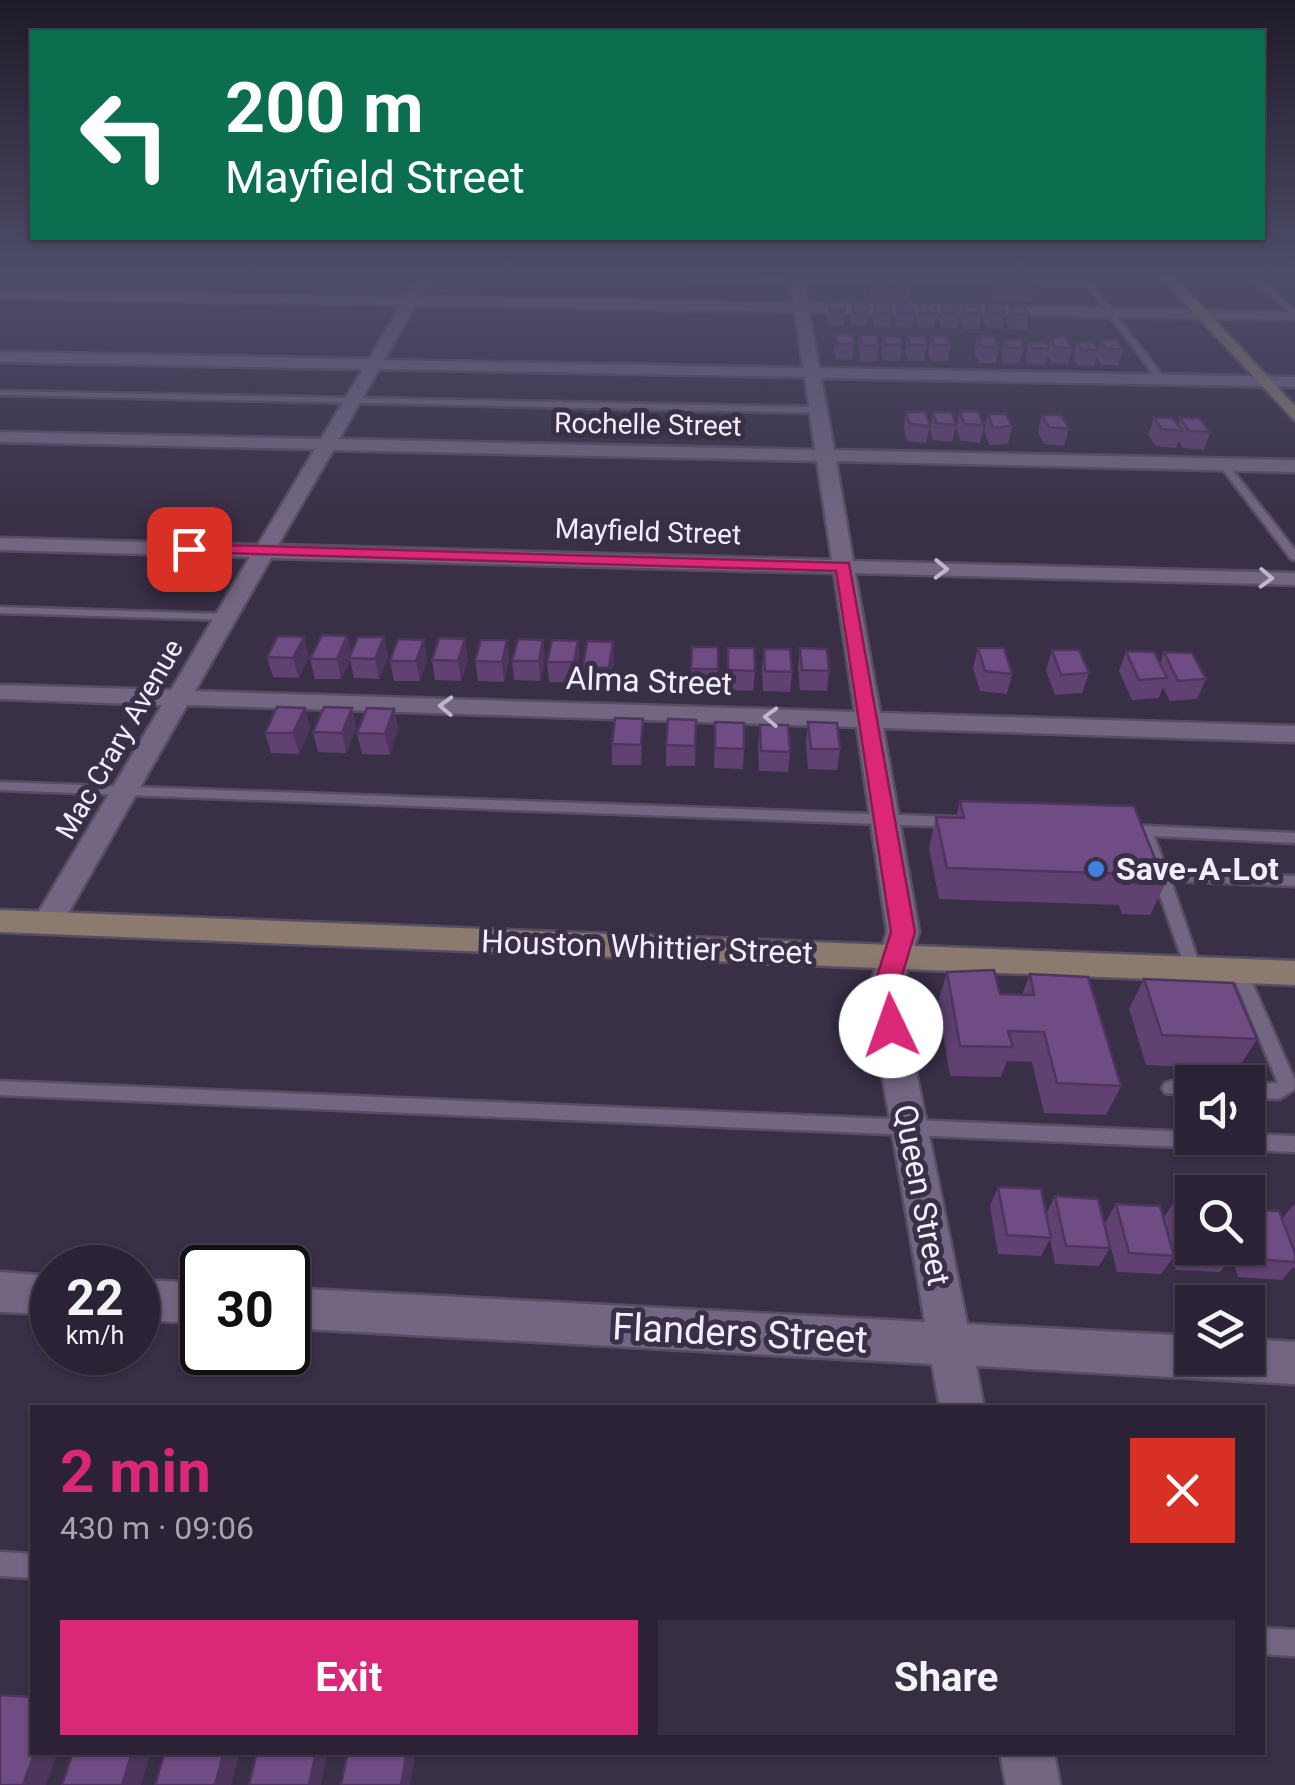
<!DOCTYPE html>
<meta charset="utf-8">
<style>
:root{--surface:#2b2335;--page:#372f41;--text:#f1f3f6;--muted:#a6a4ad;--line:#474050;--accent:#db2777}
body{margin:0;font-family:Roboto,sans-serif;background:var(--page);color:var(--text);height:100vh;display:flex;flex-direction:column;font-size:38px;white-space:nowrap}
*{box-sizing:border-box;margin:0}
p{font-size:32px;color:var(--muted)}
.icon{flex:none;width:55px;height:55px;fill:none;stroke:currentColor;stroke-width:2;stroke-linecap:round;stroke-linejoin:round}
.map{position:relative;flex:1;overflow:hidden}
.panel{position:absolute;left:30px;top:1405px;width:1235px;height:350px;display:flex;flex-direction:column;background:var(--surface);border-radius:0px;box-shadow:0 2px 8px #0004,0 0 0 2px var(--line)}
.panel>*{flex:none}
.hud{position:absolute;left:30px;top:30px;width:1235px;height:210px;border-radius:0px;box-shadow:0 2px 8px #0004,0 0 0 2px var(--line);background:#0b6e4f;color:#fff;overflow:hidden}
.controls{position:absolute;left:1175px;top:1065px;display:grid;gap:20px}
.controls a{display:grid;place-items:center;width:90px;height:90px;border-radius:0px;background:var(--surface);box-shadow:0 2px 8px #0004,0 0 0 2px var(--line);font-size:50px}
.speed{position:absolute;left:30px;top:1245px;display:flex;gap:20px;font-size:50px;font-weight:700;text-align:center}
.speed>*{display:grid;place-content:center;width:130px;height:130px;border-radius:50%;background:var(--surface);box-shadow:0 2px 8px #0004,0 0 0 2px var(--line);line-height:1}
.speed small{font-size:25px;font-weight:400}
.speed .limit{border:5px solid #111;border-radius:15px;background:#fff;color:#111}
.pin{position:absolute;display:grid;place-items:center;width:85px;height:85px;color:#fff;margin:-42px;border-radius:20px;box-shadow:0 5px 15px #0006}
.me{position:absolute;width:110px;margin:-55px;rotate:357deg;stroke-linejoin:round;filter:drop-shadow(0 0 8px #0008)}
.turn{display:flex;align-items:center;gap:35px;height:210px;padding:0 30px;font-size:45px}
.turn .icon{width:130px;height:130px;stroke-width:2.5}
.turn b{display:block;font-size:70px;line-height:85px}
.round{display:grid;place-items:center;flex:none;width:105px;height:105px;border-radius:0px;background:var(--page)}
.head{display:flex;align-items:center;justify-content:space-between;height:170px;padding:0 30px}
h1{font-size:60px;font-weight:700;line-height:75px;color:var(--accent)}
.primary-button{display:flex;gap:20px;margin-top:auto;padding:20px 30px}
.primary-button a{flex:1;height:115px;border-radius:0px;background:var(--accent);color:#fff;font-size:40px;font-weight:700;line-height:115px;text-align:center}
.primary-button a+a{background:var(--page);color:var(--text)}
.map>svg:first-child{display:block}
.lines{fill:none;stroke-linecap:round;stroke-linejoin:round}
.lane-casing{stroke:#574e63;stroke-width:5}
.street-casing{stroke:#574e63;stroke-width:5}
.secondary-casing{stroke:#574e63;stroke-width:5}
.lane{fill:#726682;fill-rule:evenodd}
.street{fill:#726682;fill-rule:evenodd}
.secondary{fill:#8b7a6d;fill-rule:evenodd}
.wall{fill:#604172}
.shaded-wall{fill:#4e355d}
.building{fill:#704c85;stroke:#4e355d;stroke-width:2.5}
.oneway{stroke:#bfb6cb}
.route{fill:#db2777;stroke:#8e194d;stroke-width:2.5}
.shop-dot{fill:#3f7fe0;stroke:#392f47;stroke-width:4}
.labels{text-anchor:middle;stroke-width:10;stroke-linejoin:round;paint-order:stroke}
.far-street-label{font-size:28px;fill:#f2ecfc;stroke:#392f47}
.street-label{font-size:32px;fill:#f2ecfc;stroke:#392f47}
.poi-label{font-size:32px;font-weight:bold;fill:#f2ecfc;stroke:#392f47;text-anchor:start}
.near-street-label{font-size:38px;fill:#f2ecfc;stroke:#392f47}
</style>
<div class="map">
<svg width="1295" height="1785" viewBox="0 0 1295 1785">
<rect width="100%" height="100%" fill="#392f47"/>
<g class="lines">
<!-- lane casing -->
<g class="lane-casing">
<path id="lane" d="M580,275L1084,281L1082,278L1085,276L1166,380L1159,382L1087,285L583,277Z
M1248,275H1255L1295,311V317Z
M0,391L818,407L822,410L818,413L0,395Z
M1221,463H1227L1295,550V560L1291,559L1221,467Z
M0,607L225,614L231,617L225,620L0,613Z
M0,782L955,817L962,822L955,827L0,790Z
M1128,825L1295,833V843L1154,836L1167,871L1295,876V886L1171,881L1201,969L1199,973H1187L1139,835L1123,833L1121,830Z
M1239,965L1245,967L1247,971L1295,1081L1294,1090L1279,1099L1248,1098V1084L1278,1083L1231,971L1233,967Z
M0,1081L1192,1132V1138H1248V1134L1295,1136V1152L0,1095Z
M1171,1081L1194,1082H1192V1096L1165,1093L1162,1088L1165,1083Z
M0,1552L32,1554V1578L0,1576Z
M1262,1628L1295,1630V1656L1262,1654Z"/>
</g>
<!-- street casing -->
<g class="street-casing">
<path id="street" d="M419,275H433L420,297L794,303L789,275H803L808,303L1295,312V320L809,312L819,368L1295,377V387L821,378L834,450L1295,460V472L836,461L853,561L1295,573V585L855,573L880,713L1295,726V742L883,728L919,932L900,992L967,1324L1192,1336V1358H1248V1339L1295,1342V1384L976,1366L984,1408H940L932,1364L288,1328V1288L925,1322L868,992L887,932L857,727L187,705L58,931H36L32,923L162,705L0,699V685L171,690L250,557L0,550V538L258,545L315,449L0,442V432L321,439L363,369L0,362V352L369,359L401,305L0,298V290L406,297ZM415,305L795,312L803,368L384,360ZM379,369L805,377L815,450L339,439ZM333,450L817,461L832,560L278,545ZM271,558L834,573L855,712L195,691Z
M0,1272L52,1276V1314L0,1312Z
M138,1280L202,1283V1323L138,1320Z
M1000,1752H1054L1060,1785H1006Z"/>
</g>
<!-- secondary casing -->
<g class="secondary-casing">
<path id="secondary" d="M1159,275H1173L1295,406V421Z
M0,910L1295,961V985L0,932Z"/>
</g>
<!-- lane -->
<use href="#lane" class="lane"/>
<!-- street -->
<use href="#street" class="street"/>
<!-- secondary -->
<use href="#secondary" class="secondary"/>
</g>
<!-- wall -->
<path class="wall" d="M871,276L889,283L887,298H872L870,290Z
M894,277L912,284L910,299H894L892,291Z
M994,279L1034,286L1031,301L994,300L991,293Z
M829,302L845,310L844,326L828,325L827,317Z
M852,303L869,311L867,326H851L850,318Z
M874,304L892,312L890,327H874L872,319Z
M896,304L914,312L912,328L896,327L894,319Z
M919,305L937,313L934,328H919L916,320Z
M941,305L960,313L957,328H941L939,320Z
M986,305L1005,313L1002,329L986,328L983,320Z
M963,306L982,314L979,329H963L960,321Z
M1010,306L1030,315L1026,330H1010L1006,322Z
M836,334L854,344L852,360L836,359L834,350Z
M860,335L879,345L877,361L861,362L858,350Z
M883,336L902,345L900,361L883,360L881,352Z
M907,336L927,345L924,361H908L905,352Z
M931,336L951,345L948,361H931L928,352Z
M977,336L999,347L996,363H979L974,352Z
M1050,339L1072,348L1068,364L1052,363L1047,356L1045,365L1028,364L1025,357L1029,342L1048,347Z
M1004,340L1024,347L1020,363L1004,364L1001,356Z
M1100,340L1123,349L1118,365H1101L1097,357L1094,366L1077,365L1073,358L1077,342L1098,348Z
M960,411L984,425L980,443L961,441L956,428Z
M906,412L930,426L926,443L907,441L904,429Z
M933,412L956,425L952,442L933,440L930,429Z
M988,414L1012,426L1008,444L990,445L984,431Z
M1042,415L1069,429L1064,446L1044,444L1038,432Z
M1154,418L1178,425L1180,418L1210,432L1204,450L1183,448L1179,441L1176,448L1156,446L1148,435Z
M347,636L351,654L384,637L388,657L379,679L354,678L350,660L341,679H315L310,659Z
M543,640L545,659L540,681L514,680L512,661Z
M578,641L579,660L575,682H549L547,662Z
M613,642L614,661L610,688L584,686L583,667Z
M692,647H718L717,689L691,688Z
M728,648L755,671L753,691L727,690Z
M800,648L829,671L827,691L800,690L798,668Z
M978,648L1012,674L1007,694L980,691L973,668Z
M764,649L792,672L790,692L763,691L762,668Z
M1052,650L1089,673L1082,693L1055,695L1046,670Z
M1126,651L1160,663L1164,652L1206,679L1197,699L1170,701L1163,687L1159,698L1132,700L1119,671Z
M309,656L299,678L273,677L267,657Z
M427,659L420,681H394L390,661Z
M468,659L461,681L435,680L432,660Z
M509,660L504,682L478,681L475,661Z
M305,708L310,728L299,754L271,753L265,733Z
M352,708L356,728L346,753L318,752L313,732Z
M394,709L398,729L390,755L362,754L357,733Z
M643,719L641,765H612V744Z
M696,720L695,766H666V745Z
M715,722L744,749L743,769L714,768Z
M808,722L840,749L837,770L808,769L806,743Z
M760,725L790,752L788,772L759,771L758,745Z
M960,801L1165,884L1150,915L1122,914L1119,905L939,899L929,848L936,817H956Z
M947,972L1000,994L1022,995L1030,974L1121,1086L1106,1115L1044,1113L1032,1062L1007,1061L1001,1077L950,1076L938,1002Z
M1144,979L1257,1039L1238,1069L1146,1065L1129,1009Z
M998,1187L1046,1214L1055,1196L1110,1248L1099,1266L1055,1264L1050,1239L1041,1256L998,1254L990,1206Z
M1174,1202L1192,1248H1248V1210L1282,1219L1293,1205L1295,1206V1271L1293,1267L1282,1280L1238,1277L1232,1257L1220,1272L1176,1270L1173,1258L1161,1274L1117,1272L1105,1223L1116,1204L1163,1219Z"/>
<!-- shaded-wall -->
<path class="shaded-wall" d="M347,636L352,655L341,679L337,659Z
M304,637L309,656L299,678L293,658Z
M384,637L388,657L379,679L375,659Z
M465,639L468,659L461,681L458,661Z
M424,640L427,659L420,681L416,661Z
M507,640L509,660L504,682L502,662Z
M543,640L545,659L540,681L539,661Z
M578,641L579,660L575,682L574,662Z
M613,642L614,661L610,688L609,668Z
M305,708L310,728L299,754L293,733Z
M352,708L356,728L346,753L342,733Z
M394,709L398,729L390,755L385,734Z
M35,1752H58L46,1785H23Z
M132,1752H151L141,1785H122Z
M224,1752H240L231,1785H215Z
M316,1752H328L321,1785H309Z
M407,1752H416L410,1785H401Z"/>
<!-- building -->
<path class="building" d="M909,275L912,284H896L894,277Z
M871,276H887L889,283H874Z
M994,279L1022,281L1030,279L1034,286H997Z
M829,302L844,303L845,310H830Z
M852,303L867,304L869,311H853Z
M874,304H890L892,312H876Z
M896,304L912,305L914,312H899Z
M919,305H934L937,313H921Z
M941,305H957L960,313H944Z
M986,305L1001,306L1005,313H989Z
M963,306H978L982,314L966,313Z
M1010,306L1025,307L1030,315L1014,314Z
M836,334H852L854,344H837Z
M860,335H876L879,345L863,346Z
M883,336H900L902,345H885Z
M907,336H924L927,345H910Z
M931,336L947,337L951,345H934Z
M977,336L994,337L999,347H982Z
M1065,336L1072,348L1055,347L1050,339Z
M1004,340H1020L1024,347L1008,348Z
M1100,340H1117L1123,349H1106Z
M1029,342H1046L1049,349L1032,348Z
M1077,342H1094L1098,350L1082,349Z
M960,411L978,412L984,425L964,424Z
M906,412H925L930,426L910,424Z
M933,412L952,413L956,425L936,423Z
M988,414H1006L1012,426L993,428Z
M1042,415H1061L1069,429L1049,427Z
M1154,418H1173L1182,431L1162,429Z
M1180,418H1199L1210,432L1189,431Z
M322,635L347,636L337,659H310Z
M278,636L304,637L293,658L267,657Z
M358,637H384L375,659L349,658Z
M439,638L465,639L458,661L432,660Z
M398,639L424,640L416,661H390Z
M518,639L543,640L539,661H512Z
M481,640H507L502,662L475,661Z
M552,640L578,641L574,662H547Z
M587,641L613,642L609,668L583,667Z
M692,647H718V669H691Z
M728,648H754L755,671L728,670Z
M800,648L827,649L829,671L802,670Z
M978,648H1004L1012,674L985,671Z
M764,649H790L792,672L765,671Z
M1052,650H1079L1089,673L1061,675Z
M1126,651L1154,652L1167,678L1139,680Z
M1164,652L1192,653L1206,679L1178,681Z
M277,707L305,708L293,733H265Z
M324,707L352,708L342,733L313,732Z
M367,708L394,709L385,734L357,733Z
M615,718L643,719L641,745L612,744Z
M668,719L696,720L695,746L666,745Z
M715,722L744,723V749L715,748Z
M808,722L837,723L840,749H811Z
M760,725H788L790,752L761,751Z
M960,801L1134,806L1165,884L1135,883L1132,874L947,868L936,817L964,818Z
M994,970L1000,994L1034,995L1030,974L1088,977L1121,1086L1057,1083L1044,1032L1008,1031L1013,1047L960,1046L947,972Z
M1144,979L1233,983L1257,1039L1162,1035Z
M998,1187L1041,1189L1051,1238L1007,1235Z
M1055,1196L1098,1199L1110,1248L1066,1246Z
M1174,1202L1192,1203V1248H1232L1234,1254L1189,1251Z
M1116,1204L1160,1206L1174,1256L1129,1253Z
M1248,1210L1279,1211L1295,1253V1262L1253,1259L1248,1243Z
M0,1695L32,1697V1752H35L23,1785H0Z
M73,1752H132L122,1785H62Z
M165,1752H224L215,1785H155Z
M257,1752H316L309,1785H249Z
M348,1752H407L401,1785H341Z"/>
<!-- one-way arrows -->
<defs><path id="oneway-chevron" d="M-2-3.5L2.5 0L-2 3.5" fill="none" stroke-width="1.6" stroke-linecap="round" stroke-linejoin="round" transform="scale(2.5)"/></defs>
<g class="oneway">
<use href="#oneway-chevron" transform="translate(941 569) rotate(2)"/>
<use href="#oneway-chevron" transform="translate(1266 578) rotate(2)"/>
<use href="#oneway-chevron" transform="translate(446 706) rotate(-178)"/>
<use href="#oneway-chevron" transform="translate(771 717) rotate(-178)"/>
</g>
<!-- sky -->
<linearGradient id="sky" x2="0" y2="1"><stop stop-color="#1f1a27"/><stop offset="0.52" stop-color="#4e4d69"/><stop offset="1" stop-color="#4e4d69" stop-opacity="0"/></linearGradient>
<rect width="1295" height="525" fill="url(#sky)"/>
<!-- route -->
<path class="route" d="M189,544L849,563L915,932L897,992L903,1026L900,1033H882L872,992L891,932L836,571L183,552V545Z"/>
<!-- markers -->
<circle class="shop-dot" cx="1096" cy="869" r="10"/>
<g class="labels">
<!-- far-street labels -->
<g class="far-street-label">
<text transform="translate(648 424) rotate(1)" y="10">Rochelle Street</text>
<text transform="translate(648 531) rotate(2)" y="10">Mayfield Street</text>
<text transform="translate(119 739) rotate(-60)" y="10">Mac Crary Avenue</text>
</g>
<!-- street labels -->
<g class="street-label">
<text transform="translate(649 681) rotate(2)" y="11">Alma Street</text>
<text transform="translate(647 947) rotate(2)" y="11">Houston Whittier Street</text>
<text transform="translate(922 1195) rotate(79)" y="11">Queen Street</text>
</g>
<!-- poi labels -->
<g class="poi-label">
<text x="1116" y="880">Save-A-Lot</text>
</g>
<!-- near-street labels -->
<g class="near-street-label">
<text transform="translate(740 1333) rotate(3)" y="13">Flanders Street</text>
</g>
</g>
</svg>
<div class="controls">
<a><svg class="icon" aria-label="sound" viewBox="0 0 24 24"><path d="M4 9h4l5-4v14l-5-4H4zM17 9q2 3 0 6"/></svg></a>
<a><svg class="icon" aria-label="search" viewBox="0 0 24 24"><circle cx="10" cy="10" r="6"/><path d="M15 15l6 6"/></svg></a>
<a><svg class="icon" aria-label="layers" viewBox="0 0 24 24"><path d="M12 4l9 5-9 5-9-5zM3 14l9 5 9-5"/></svg></a>
</div>
<div class="speed"><div>22<small>km/h</small></div><div class="limit">30</div></div>
<div class="pin" style="left:189px;top:549px;background:#d93025"><svg class="icon" aria-label="arrive" viewBox="0 0 24 24"><path d="M6 21V4h12l-3 4 3 4H6"/></svg></div>
<svg class="me" style="left:891px;top:1026px" viewBox="-20 -20 40 40"><circle r="19" fill="#fff"/><path d="M0-13L10 11 0 6-10 11z" fill="#db2777"/></svg>
<div class="hud">
<div class="turn"><svg class="icon" aria-label="left" viewBox="0 0 24 24"><path d="M17 20v-9H6M10 6l-5 5 5 5"/></svg><div><b>200 m</b>Mayfield Street</div></div>
</div>
<section class="panel">
<div class="head"><div><h1>2 min</h1><p>430 m · 09:06</p></div><a class="round" style="background:#d93025;color:#fff"><svg class="icon" aria-label="close" viewBox="0 0 24 24"><path d="M6 6l12 12M18 6L6 18"/></svg></a></div>
<div class="primary-button"><a>Exit</a><a>Share</a></div>
</section>
</div>
